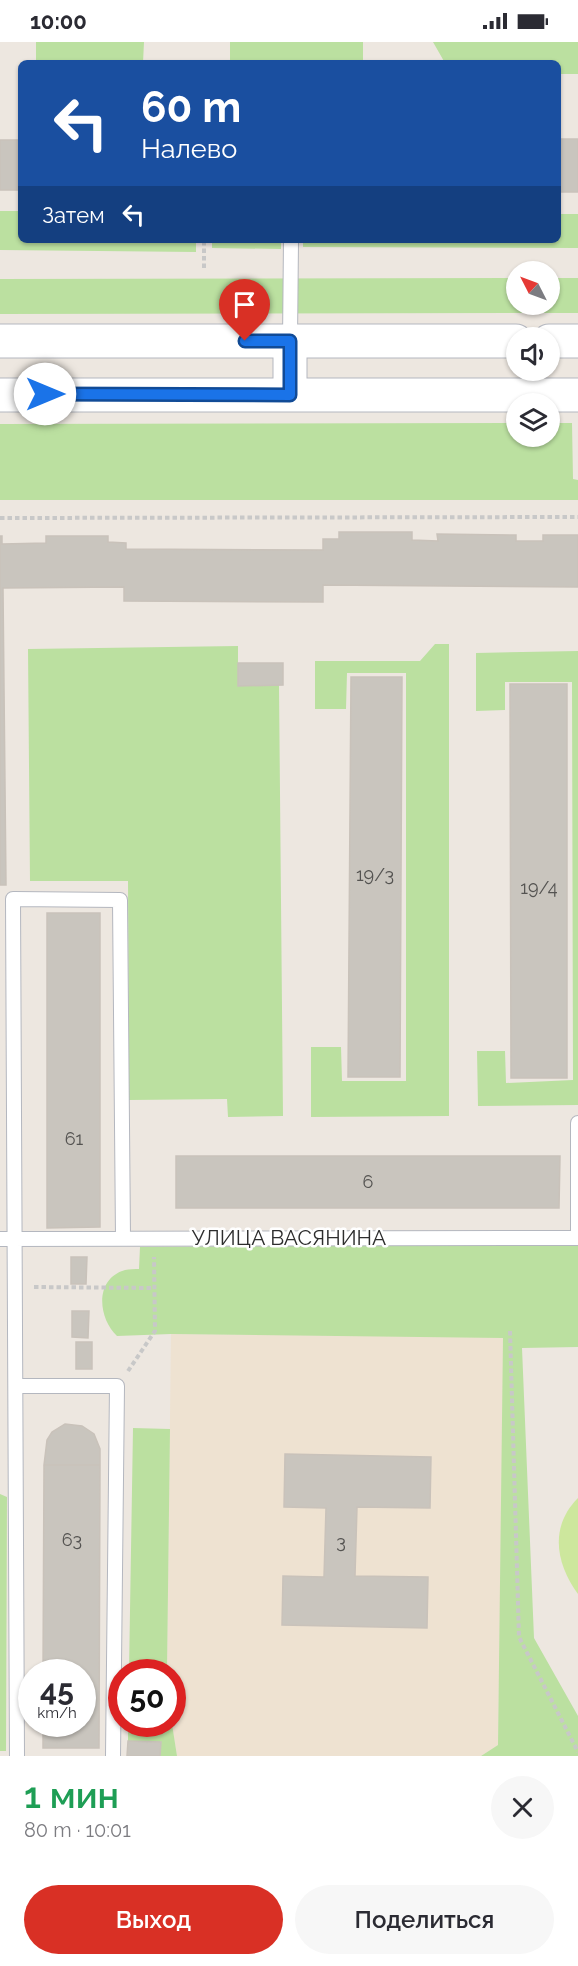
<!DOCTYPE html>
<html lang="ru">
<meta charset="utf-8">
<style>
:root{--surface:#fff;--page:#f7f7f7;--text:#2b2b33;--muted:#7c7c81;--accent:#d93025}
body{margin:0;font-family:Raleway,sans-serif;background:var(--page);color:var(--text);height:100vh;display:flex;flex-direction:column;font-size:22px;white-space:nowrap}
*{box-sizing:border-box;margin:0}
p{font-size:20px;color:var(--muted)}
.icon{flex:none;width:33px;height:33px;fill:none;stroke:currentColor;stroke-width:2;stroke-linecap:round;stroke-linejoin:round}
.map{position:relative;height:1714px;overflow:hidden}
.details{display:flex;flex-direction:column;background:var(--surface);flex:1}
.details>*{flex:none}
.hud{position:absolute;left:18px;top:18px;width:543px;height:183px;border-radius:9px;box-shadow:0 2px 4px #0004;background:#1a4fa0;color:#fff;overflow:hidden}
.needle{width:39px;rotate:312deg}
.controls{position:absolute;left:506px;top:219px;display:grid;gap:12px}
.controls a{display:grid;place-items:center;width:54px;height:54px;border-radius:50%;background:var(--surface);box-shadow:0 2px 4px #0004;font-size:30px}
.speed{position:absolute;left:18px;top:1617px;display:flex;gap:12px;font-size:30px;font-weight:700;text-align:center}
.speed>*{display:grid;place-content:center;width:78px;height:78px;border-radius:50%;background:var(--surface);box-shadow:0 2px 4px #0004;line-height:1}
.speed small{font-size:15px;font-weight:400}
.speed .limit{border:9px solid #d22;background:#fff;color:#111}
.pin{position:absolute;display:grid;place-items:center;width:51px;height:51px;color:#fff;margin:-62px -26px;border-radius:50% 50% 50% 0;rotate:-45deg;box-shadow:0 0 6px #0007}
.pin .icon{rotate:45deg}
.me{position:absolute;width:66px;margin:-33px;rotate:90deg;stroke-linejoin:round;filter:drop-shadow(0 0 4px #0008)}
.turn{display:flex;align-items:center;gap:21px;height:126px;padding:0 24px;font-size:27px}
.turn .icon{width:78px;height:78px;stroke-width:2.5}
.turn b{display:block;font-size:42px;line-height:51px}
.then{display:flex;align-items:center;height:57px;padding:0 24px;background:#0003;gap:12px;font-size:22px}
.round{display:grid;place-items:center;flex:none;width:63px;height:63px;border-radius:32px;background:var(--page)}
.overview{display:flex;align-items:center;justify-content:space-between;height:102px;padding:0 24px}
h1{font-size:36px;font-weight:600;line-height:45px;color:#1e9e55}
.action{display:flex;gap:12px;margin-top:auto;padding:12px 24px}
.action a{flex:1;height:69px;border-radius:36px;background:var(--accent);color:#fff;font-size:24px;font-weight:600;line-height:69px;text-align:center}
.action a+a{background:var(--page);color:var(--text)}
.status{display:flex;justify-content:space-between;align-items:center;height:42px;padding:0 30px;background:var(--surface);direction:ltr}
.status svg{height:16px;fill:currentColor}
.map>svg:first-child{display:block}
.education{fill:#eee2d1;fill-rule:evenodd}
.green{fill:#bbe0a0}
.pitch{fill:#cde79d}
.building{fill:#c9c5be;stroke:#c9c2ba;stroke-width:1.5}
.lines{fill:none;stroke-linecap:round;stroke-linejoin:round}
.lane-casing{stroke:#b4b7bf;stroke-width:16}
.secondary-casing{stroke:#b4b7bf;stroke-width:35}
.path{stroke:#c8c8c8;stroke-width:4;stroke-dasharray:4.5 3;stroke-linecap:butt}
.lane{stroke:#fff;stroke-width:14}
.secondary{stroke:#fff;stroke-width:33}
.route-casing{stroke:#114b97;stroke-width:15}
.route{stroke:#1a73e8;stroke-width:10}
.labels{text-anchor:middle;stroke-width:5;stroke-linejoin:round;paint-order:stroke}
.number-label{font-size:18px;fill:#545351}
.street-label{font-size:21px;fill:#2d2d2d;stroke:#fff}
</style>
<div class="status"><b>10:00</b><svg viewBox="0 0 49 12"><path d="M0 12V9h3v3zM5 12V6h3v6zM10 12V3h3v9zM15 12V0h3v12zM26 1h20v11H26zM47 4h2v5h-2z"/></svg></div>
<div class="map">
<svg width="578" height="1714" viewBox="0 0 578 1714">
<rect width="100%" height="100%" fill="#ede7e0"/>
<!-- education -->
<path class="education" d="M171,1292L504,1295L498,1703L481,1714H177L172,1682V1630H167ZM285,1412L431,1415L430,1466L357,1465L355,1534L428,1535L427,1586L283,1583V1534L324,1535L326,1466L284,1465Z"/>
<!-- green -->
<path class="green" d="M36,0H144L143,21H36Z
M230,0H363V21H230Z
M433,0H578V32H558V21H445Z
M0,169H21V198H196V210L0,208Z
M558,172H578V206L303,205V198H558Z
M212,198H281V207L212,206Z
M516,236V262H549V236H578V271L0,272V237Z
M516,381V394H549V381H572L573,437L578,438V458H0V382Z
M435,602H449V1074L311,1075V1005H341L342,1039H406V631H347L346,667H315V619H420Z
M238,604V643H279L283,1074L228,1075L227,1057L129,1058L128,839H30L28,607Z
M578,609V1063L478,1064L477,1009H505L506,1041L573,1038L572,640H505V668L476,669V611Z
M578,1202V1305L522,1306L534,1596L578,1674V1714H481L498,1703L503,1296L171,1292L117,1294C98,1276 94,1237 125,1228C129,1227 135,1227 139,1227L140,1205Z
M133,1386L170,1387L167,1630H129Z
M0,1452L7,1455L6,1709H0Z
M128,1682H172L177,1714H160V1700L128,1699Z"/>
<!-- pitch -->
<path class="pitch" d="M578,1456V1552C556,1522 549,1485 578,1456Z"/>
<!-- building -->
<path class="building" d="M558,97H578V150H558Z
M0,98H21V148H0Z
M339,490H412V498L438,499L437,492L516,493V499H543V493H578V545L323,543V560L124,559V545L3,546L6,843H0V494H2V502L46,501V494H108V500L126,501V507L323,508V497H339Z
M238,621H283V643L238,644Z
M351,635H402L400,1035H348Z
M510,642H567V1036H511Z
M47,871H100V1185L47,1186Z
M176,1114H560L559,1166H176Z
M71,1215H87L86,1242H71Z
M72,1269H89L88,1296L72,1295Z
M76,1300H92V1327H76Z
M65,1382L82,1384L94,1392L100,1407V1423H44L47,1398L52,1390Z
M285,1412L431,1415L430,1466L357,1465L355,1534L428,1535L427,1586L282,1583L283,1534L324,1535L326,1466L284,1465Z
M44,1423H100L99,1706H43V1682H82V1630H43Z
M128,1699L161,1700L160,1714H127Z"/>
<g class="lines">
<!-- lane casing -->
<g class="lane-casing">
<path id="lane" d="M290,299L291,198
M0,1197L578,1196V1081
M17,1344H117L113,1714
M17,1714L13,857L120,858L123,1196"/>
</g>
<!-- secondary casing -->
<g class="secondary-casing">
<path id="secondary" d="M0,299H516
M549,299H578
M0,353H578
M290,353V299"/>
</g>
<!-- path -->
<path class="path" d="M204,226V198
M0,476L578,475
M34,1245L153,1246
M510,1289L519,1595L578,1710
M128,1329L155,1289L154,1215"/>
<!-- lane -->
<use href="#lane" class="lane"/>
<!-- secondary -->
<use href="#secondary" class="secondary"/>
</g>
<g class="lines">
<!-- route casing -->
<g class="route-casing">
<path id="route" d="M45,352L290,353V299H245"/>
</g>
<!-- route -->
<use href="#route" class="route"/>
</g>
<g class="labels">
<!-- number labels -->
<g class="number-label">
<text x="375" y="839">19/3</text>
<text x="539" y="852">19/4</text>
<text x="74" y="1103">61</text>
<text x="368" y="1146">6</text>
<text x="72" y="1504">63</text>
<text x="341" y="1506">3</text>
</g>
<!-- street labels -->
<g class="street-label">
<text x="289" y="1203">УЛИЦА ВАСЯНИНА</text>
</g>
</g>
</svg>
<div class="controls">
<a><svg class="needle" viewBox="-14 -14 28 28"><path d="M0-13l5 13h-10z" fill="#e53935"/><path d="M0 13l5-13h-10z" fill="#7c7c81"/></svg></a>
<a><svg class="icon" aria-label="sound" viewBox="0 0 24 24"><path d="M4 9h4l5-4v14l-5-4H4zM17 9q2 3 0 6"/></svg></a>
<a><svg class="icon" aria-label="layers" viewBox="0 0 24 24"><path d="M12 4l9 5-9 5-9-5zM3 14l9 5 9-5"/></svg></a>
</div>
<div class="speed"><div>45<small>km/h</small></div><div class="limit">50</div></div>
<div class="pin" style="left:245px;top:299px;background:#d93025"><svg class="icon" aria-label="arrive" viewBox="0 0 24 24"><path d="M6 21V4h12l-3 4 3 4H6"/></svg></div>
<svg class="me" style="left:45px;top:352px" viewBox="-20 -20 40 40"><circle r="19" fill="#fff"/><path d="M0-13L10 11 0 6-10 11z" fill="#1a73e8"/></svg>
<div class="hud">
<div class="turn"><svg class="icon" aria-label="left" viewBox="0 0 24 24"><path d="M17 20v-9H6M10 6l-5 5 5 5"/></svg><div><b>60 m</b>Налево</div></div>
<div class="then">Затем<svg class="icon" aria-label="left" viewBox="0 0 24 24"><path d="M17 20v-9H6M10 6l-5 5 5 5"/></svg></div>
</div>
</div>
<section class="details">
<div class="overview"><div><h1>1 мин</h1><p>80 m · 10:01</p></div><a class="round"><svg class="icon" aria-label="close" viewBox="0 0 24 24"><path d="M6 6l12 12M18 6L6 18"/></svg></a></div>
<div class="action"><a>Выход</a><a>Поделиться</a></div>
</section>
